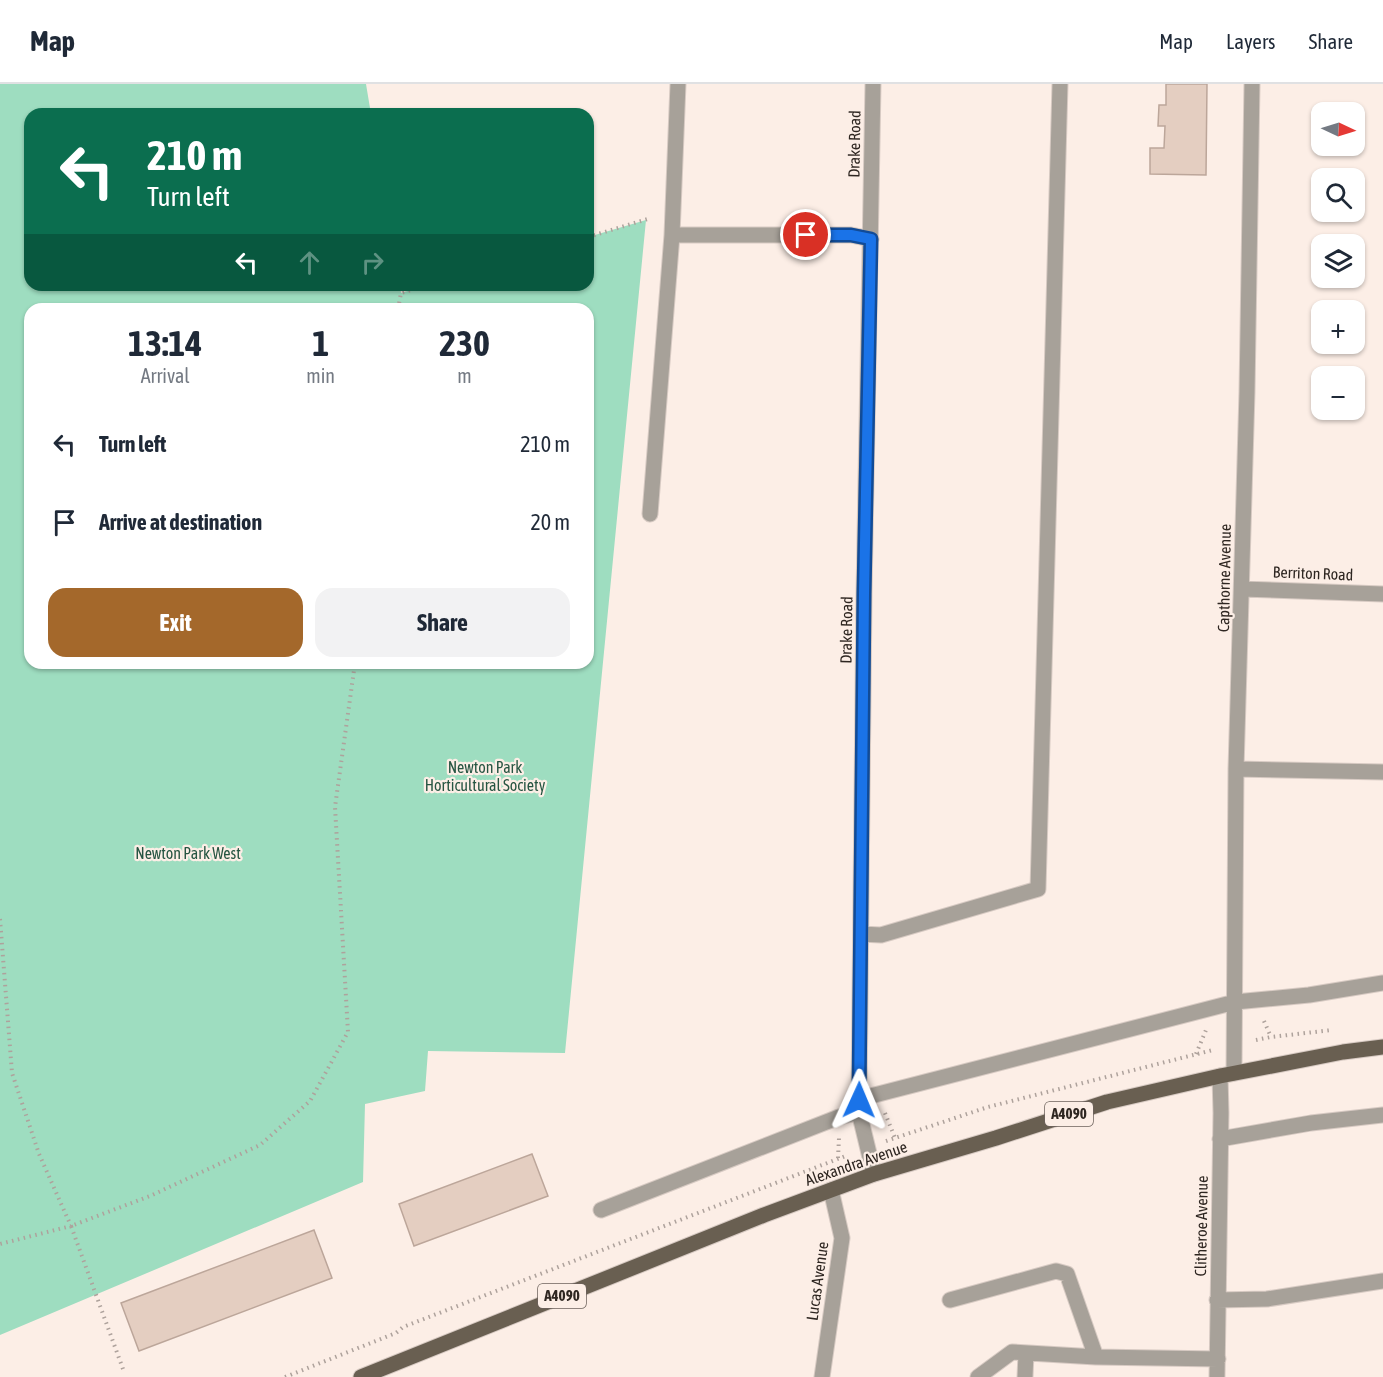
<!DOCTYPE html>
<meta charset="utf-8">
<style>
:root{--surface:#fff;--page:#f2f2f3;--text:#1f2937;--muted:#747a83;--line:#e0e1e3;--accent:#a4682b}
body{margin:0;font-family:"Asap Condensed",sans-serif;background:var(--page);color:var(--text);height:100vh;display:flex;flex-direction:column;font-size:22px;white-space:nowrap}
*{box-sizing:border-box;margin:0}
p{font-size:20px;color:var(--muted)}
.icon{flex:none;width:33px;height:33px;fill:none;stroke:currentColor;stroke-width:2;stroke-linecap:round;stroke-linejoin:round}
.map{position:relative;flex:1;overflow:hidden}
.panel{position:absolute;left:24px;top:219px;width:570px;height:366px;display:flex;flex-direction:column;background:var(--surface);border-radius:18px;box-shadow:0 2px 4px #0004}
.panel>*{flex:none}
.guide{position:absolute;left:24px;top:24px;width:570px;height:183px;border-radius:18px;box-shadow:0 2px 4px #0004;background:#0b6e4f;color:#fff;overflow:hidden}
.needle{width:39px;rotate:94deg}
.tools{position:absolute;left:1311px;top:18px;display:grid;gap:12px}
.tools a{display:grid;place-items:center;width:54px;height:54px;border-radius:12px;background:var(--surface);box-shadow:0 2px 4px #0004;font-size:30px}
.pin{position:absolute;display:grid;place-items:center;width:51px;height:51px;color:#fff;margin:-26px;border:3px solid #fff;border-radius:50%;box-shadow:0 2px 6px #0007}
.me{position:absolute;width:66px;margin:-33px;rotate:1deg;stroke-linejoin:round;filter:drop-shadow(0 0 4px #0008)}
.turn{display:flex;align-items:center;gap:21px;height:126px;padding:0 24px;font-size:27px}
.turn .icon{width:78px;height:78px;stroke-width:2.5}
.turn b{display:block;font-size:42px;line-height:51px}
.lanes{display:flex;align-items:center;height:57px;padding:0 24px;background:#0003;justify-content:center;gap:30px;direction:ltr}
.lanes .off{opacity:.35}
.eta{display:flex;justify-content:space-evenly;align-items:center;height:102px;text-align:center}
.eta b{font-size:36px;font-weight:700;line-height:42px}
.primary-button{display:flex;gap:12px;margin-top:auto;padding:12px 24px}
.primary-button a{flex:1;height:69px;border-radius:18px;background:var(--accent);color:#fff;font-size:24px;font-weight:700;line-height:69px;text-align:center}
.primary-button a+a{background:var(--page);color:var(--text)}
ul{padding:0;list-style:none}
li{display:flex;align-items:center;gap:18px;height:78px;padding:0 24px}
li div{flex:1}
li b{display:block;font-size:22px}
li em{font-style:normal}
header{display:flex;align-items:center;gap:36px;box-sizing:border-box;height:84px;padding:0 30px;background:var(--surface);border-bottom:2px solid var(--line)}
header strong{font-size:28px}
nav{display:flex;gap:33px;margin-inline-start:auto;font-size:21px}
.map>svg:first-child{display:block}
.green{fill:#9eddc0;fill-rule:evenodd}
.building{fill:#e4cec1;stroke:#bca69a;stroke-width:1.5}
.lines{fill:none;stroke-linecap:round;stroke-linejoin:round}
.minor-casing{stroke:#d7cac3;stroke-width:17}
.major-casing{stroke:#d7cac3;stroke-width:17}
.path{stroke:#aea29c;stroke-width:4;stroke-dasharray:1.5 4.5;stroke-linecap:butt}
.minor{stroke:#a7a199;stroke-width:15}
.major{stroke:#695f51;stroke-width:15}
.route-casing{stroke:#114b97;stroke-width:15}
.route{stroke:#1a73e8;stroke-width:10}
.labels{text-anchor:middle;stroke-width:4.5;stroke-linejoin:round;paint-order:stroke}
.shield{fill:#fceee6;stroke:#6c625c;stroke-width:1.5}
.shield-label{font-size:15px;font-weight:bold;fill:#2e2621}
.street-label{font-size:16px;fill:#2e2621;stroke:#fceee6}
.park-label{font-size:16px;fill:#265542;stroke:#fceee6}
</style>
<header>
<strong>Map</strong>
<nav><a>Map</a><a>Layers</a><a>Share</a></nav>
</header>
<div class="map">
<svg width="1383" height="1293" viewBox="0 0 1383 1293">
<rect width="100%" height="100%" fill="#fceee6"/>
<!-- green -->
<path class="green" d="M0,0H366L371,30H30V201H400L401,209L428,201H588V153L646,136L565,969L428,967L425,1007L365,1020L363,1098L0,1251ZM30,225H588V579H30Z"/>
<!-- building -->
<path class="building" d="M1166,0H1207L1206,91L1150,90V64H1164L1165,42H1158L1159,21H1166Z
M532,1070L548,1112L414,1162L399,1120Z
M314,1146L332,1194L139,1267L121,1219Z"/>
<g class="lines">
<!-- minor casing -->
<g class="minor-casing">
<path id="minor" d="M873,0L864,510L859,1015V1028L874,1090
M672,151H851L871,155
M650,430L672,151L678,0
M1242,505L1383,510
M1236,685L1383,688
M861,850L881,851L1038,805L1060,0
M1234,989L1236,685L1247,308L1252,0
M859,1015L1235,918L1309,911L1383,899
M1220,1055L1311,1039L1383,1031
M601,1126L839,1033L859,1028
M950,1216L1056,1187L1067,1190L1096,1273
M1217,1216L1267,1215L1383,1197
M822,1293L842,1154L831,1106
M978,1293L1012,1268L1096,1273L1218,1275
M1025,1293L1026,1269
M1217,1293L1221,1029L1220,992"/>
</g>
<!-- major casing -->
<g class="major-casing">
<path id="major" d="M361,1293L764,1131L874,1090L996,1054L1107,1018L1220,992L1343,968L1383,963"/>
</g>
<!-- path -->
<path class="path" d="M588,153L651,134
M398,225L401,209L428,201
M0,835L12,989L39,1070L71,1142L0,1160
M1264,937L1271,953
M1256,956L1271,953L1332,946
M1196,970L1206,946
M885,1029L895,1054
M886,1057L988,1023L1213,966
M838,1074L839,1054
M123,1285L71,1142L150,1112L260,1061L310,1017L348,948L335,723L355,579
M285,1293L396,1249L403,1243L848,1071"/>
<!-- minor -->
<use href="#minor" class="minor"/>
<!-- major -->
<use href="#major" class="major"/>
</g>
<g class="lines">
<!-- route casing -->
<g class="route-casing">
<path id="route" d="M806,151H851L871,155L864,510L859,1016"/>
</g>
<!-- route -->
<use href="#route" class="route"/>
</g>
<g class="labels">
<!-- shield labels -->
<g class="shield">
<rect x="1045" y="1018" width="48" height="24" rx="4.5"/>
<rect x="538" y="1200" width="48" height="24" rx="4.5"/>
</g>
<g class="shield-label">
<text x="1069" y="1035">A4090</text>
<text x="562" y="1217">A4090</text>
</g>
<!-- street labels -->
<g class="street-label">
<text transform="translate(854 60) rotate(-89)" y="6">Drake Road</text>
<text transform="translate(1313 489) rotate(2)" y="6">Berriton Road</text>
<text transform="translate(1224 494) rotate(-89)" y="6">Capthorne Avenue</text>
<text transform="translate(846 546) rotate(-89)" y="6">Drake Road</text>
<text transform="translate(856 1079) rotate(-19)" y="6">Alexandra Avenue</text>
<text transform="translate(1201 1142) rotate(-89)" y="6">Clitheroe Avenue</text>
<text transform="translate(817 1197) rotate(-82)" y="6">Lucas Avenue</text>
</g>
<!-- park labels -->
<g class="park-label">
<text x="485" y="689">Newton Park<tspan x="485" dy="18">Horticultural Society</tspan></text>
<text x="188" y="775">Newton Park West</text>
</g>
</g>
</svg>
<div class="tools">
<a><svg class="needle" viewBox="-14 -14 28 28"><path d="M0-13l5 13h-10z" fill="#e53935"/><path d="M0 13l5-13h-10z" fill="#747a83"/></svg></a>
<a><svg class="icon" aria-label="search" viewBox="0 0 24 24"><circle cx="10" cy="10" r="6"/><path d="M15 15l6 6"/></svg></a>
<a><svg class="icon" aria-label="layers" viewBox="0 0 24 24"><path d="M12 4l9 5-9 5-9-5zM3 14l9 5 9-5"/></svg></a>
<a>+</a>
<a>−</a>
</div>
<div class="pin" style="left:806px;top:151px;background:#d93025"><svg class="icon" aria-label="arrive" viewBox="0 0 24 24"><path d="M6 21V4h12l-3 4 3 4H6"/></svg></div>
<svg class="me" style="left:859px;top:1016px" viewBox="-20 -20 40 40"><path d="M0-17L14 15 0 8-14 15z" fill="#1a73e8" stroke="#fff" stroke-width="4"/></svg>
<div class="guide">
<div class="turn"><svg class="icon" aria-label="left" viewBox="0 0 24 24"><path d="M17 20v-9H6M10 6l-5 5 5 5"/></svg><div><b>210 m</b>Turn left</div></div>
<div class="lanes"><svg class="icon" aria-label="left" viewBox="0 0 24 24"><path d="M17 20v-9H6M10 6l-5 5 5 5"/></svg><svg class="icon off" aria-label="ahead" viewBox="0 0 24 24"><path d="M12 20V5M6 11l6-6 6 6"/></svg><svg class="icon off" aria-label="right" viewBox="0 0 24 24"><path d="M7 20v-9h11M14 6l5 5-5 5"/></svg></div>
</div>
<section class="panel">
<div class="eta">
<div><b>13:14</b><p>Arrival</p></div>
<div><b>1</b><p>min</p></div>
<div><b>230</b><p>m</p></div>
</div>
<ul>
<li><svg class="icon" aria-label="left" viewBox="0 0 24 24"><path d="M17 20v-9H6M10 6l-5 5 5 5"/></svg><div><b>Turn left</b></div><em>210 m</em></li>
<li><svg class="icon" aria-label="arrive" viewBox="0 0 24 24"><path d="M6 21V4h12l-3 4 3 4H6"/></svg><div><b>Arrive at destination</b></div><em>20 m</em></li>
</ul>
<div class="primary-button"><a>Exit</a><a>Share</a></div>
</section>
</div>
